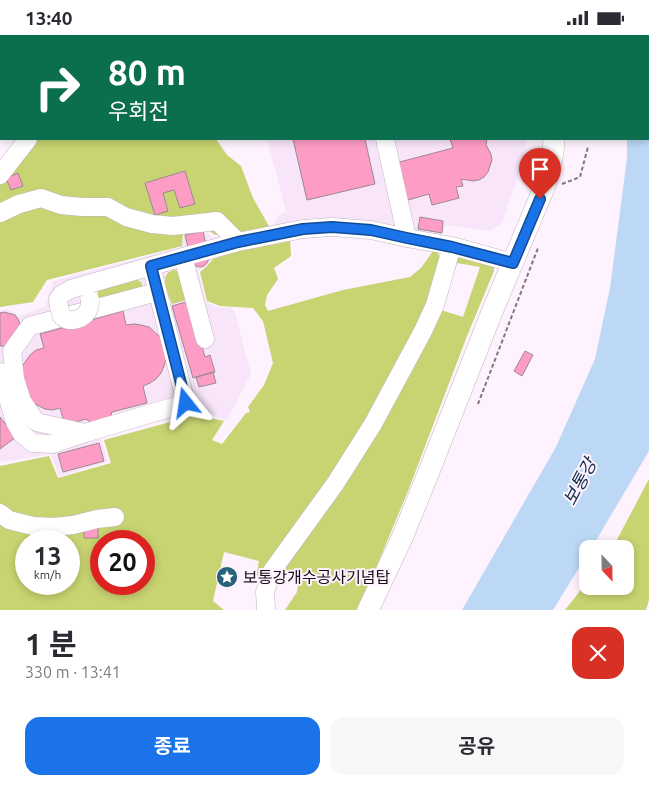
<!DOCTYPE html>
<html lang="ko">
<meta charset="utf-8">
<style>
:root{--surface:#fff;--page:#f7f7f7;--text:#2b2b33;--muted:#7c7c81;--accent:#1a73e8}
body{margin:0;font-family:Ubuntu,"Noto Sans KR",sans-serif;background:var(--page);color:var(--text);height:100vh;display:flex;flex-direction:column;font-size:19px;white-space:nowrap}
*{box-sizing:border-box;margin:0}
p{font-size:16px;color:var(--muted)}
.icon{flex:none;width:28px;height:28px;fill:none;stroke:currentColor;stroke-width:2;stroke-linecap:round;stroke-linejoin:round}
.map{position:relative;height:575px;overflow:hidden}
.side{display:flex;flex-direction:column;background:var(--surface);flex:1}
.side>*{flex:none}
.hud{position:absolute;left:0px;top:0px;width:650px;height:105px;box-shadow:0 2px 8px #0003;background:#0b6e4f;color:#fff;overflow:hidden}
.needle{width:32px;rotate:158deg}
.tools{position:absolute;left:579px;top:505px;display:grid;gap:10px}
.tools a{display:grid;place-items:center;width:55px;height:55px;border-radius:10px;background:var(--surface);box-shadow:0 2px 8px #0003;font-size:25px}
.speed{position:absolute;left:15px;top:495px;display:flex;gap:10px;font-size:25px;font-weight:700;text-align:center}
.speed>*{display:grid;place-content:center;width:65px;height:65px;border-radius:50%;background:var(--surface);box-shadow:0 2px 8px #0003;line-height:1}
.speed small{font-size:12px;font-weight:400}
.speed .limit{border:8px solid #d22;background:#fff;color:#111}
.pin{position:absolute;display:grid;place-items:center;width:42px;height:42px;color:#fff;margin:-51px -21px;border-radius:50% 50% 50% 0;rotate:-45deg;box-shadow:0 0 5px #0007}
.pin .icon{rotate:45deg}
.me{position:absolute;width:55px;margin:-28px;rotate:345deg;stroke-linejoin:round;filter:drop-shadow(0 0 4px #0008)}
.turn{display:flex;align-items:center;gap:18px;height:105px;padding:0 25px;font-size:22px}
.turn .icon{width:65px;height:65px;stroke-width:2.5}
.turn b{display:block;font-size:35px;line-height:42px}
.round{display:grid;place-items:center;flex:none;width:52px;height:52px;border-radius:15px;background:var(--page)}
.overview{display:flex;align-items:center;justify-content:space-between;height:85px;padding:0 25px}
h1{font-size:30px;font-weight:700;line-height:38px}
.primary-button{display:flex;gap:10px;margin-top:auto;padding:10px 25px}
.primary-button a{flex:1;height:58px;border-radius:15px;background:var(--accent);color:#fff;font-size:20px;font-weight:700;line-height:58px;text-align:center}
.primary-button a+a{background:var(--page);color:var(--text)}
.status{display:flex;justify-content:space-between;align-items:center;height:35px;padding:0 25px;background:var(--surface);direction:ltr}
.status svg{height:14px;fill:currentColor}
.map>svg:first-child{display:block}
.built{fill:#f8e5fa}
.green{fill:#c8d371;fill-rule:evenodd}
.water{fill:#bcd8f5}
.building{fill:#fd9cc5;stroke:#9b8990}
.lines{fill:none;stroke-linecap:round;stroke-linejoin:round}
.minor-casing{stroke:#c1b4c2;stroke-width:19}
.major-casing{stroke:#c1b4c2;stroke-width:22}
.path{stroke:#7f7880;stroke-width:2;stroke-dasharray:4 2.5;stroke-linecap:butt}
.minor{stroke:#fff;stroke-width:18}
.major{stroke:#fff;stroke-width:21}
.minor-bridge-casing{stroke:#c1b4c2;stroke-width:19;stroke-linecap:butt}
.minor-bridge{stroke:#fff;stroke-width:18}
.route-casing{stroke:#114b97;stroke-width:12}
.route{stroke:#1a73e8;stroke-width:9}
.labels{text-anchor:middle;stroke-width:4;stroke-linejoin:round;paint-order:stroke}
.poi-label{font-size:16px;fill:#151116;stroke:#fdf2fd;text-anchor:start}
.water-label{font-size:18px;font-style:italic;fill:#0f2e49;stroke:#fdf2fd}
</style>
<div class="status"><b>13:40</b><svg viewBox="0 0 49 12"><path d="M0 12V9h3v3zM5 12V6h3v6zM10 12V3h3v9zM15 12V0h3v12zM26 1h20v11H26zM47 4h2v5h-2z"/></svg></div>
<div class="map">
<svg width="649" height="575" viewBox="0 0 649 575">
<rect width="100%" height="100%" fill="#fdf2fd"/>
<!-- built -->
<path class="built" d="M267,104H527L524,122L502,188L489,196L447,190L429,216L336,197L291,202L212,223L206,231L198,236L206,267L219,273L232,272L235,278L251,339L227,385L199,376L101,403L108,427L59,441L51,419L0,427V276L8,274L20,281L45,272L53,246L182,212L184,200L204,195L214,203L272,193L278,182L286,176Z"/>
<!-- green -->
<path class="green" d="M33,104H216L227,120L241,131L253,163L270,193L215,200L205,193L183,199L182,211L47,245L33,267L0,272V147Z
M290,204L291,221L274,233L278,244L267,260L265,270L268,276L343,255L410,242L421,233L433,216H438L439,223L428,270L393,348L262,544L256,542L259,526L224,517L213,566L224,575H0V431L49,421L58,443L111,428L104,405L196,380L224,386L212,405L222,409L246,378L250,377L248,372L264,350L273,328L263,286L253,273L220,271L207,266L200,237L206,232L213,224L242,215ZM26,506H69V549H26ZM101,506H144V549H101Z
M459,221L492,229L494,232V236L467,301L408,456L366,557L356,575H285L297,557L299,541L284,536L290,524L441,275L463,282L480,232L457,228L452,242L454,224Z
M175,235L179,237L190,264L172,269C168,258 157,238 175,235Z
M136,244L141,247L143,252L98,265V258L99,253Z
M649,444V565L646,575H565L587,547L588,551H625V514H612Z"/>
<!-- water -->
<path class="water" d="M613,0H649V416L591,514H588L587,520L553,575H462L556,412L595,324L610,253L627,123V104H649V1H613Z"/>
<!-- building -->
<path class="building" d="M276,0H341V1H271Z
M426,0H478V1H423Z
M293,104H365L375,149L307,165Z
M450,104H487L486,110L491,119L492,125L488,137L484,142L479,145L473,146L461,144L463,151L456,152L459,163L432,170L429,159L401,167L392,129L453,113Z
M185,136L195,169L180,173L174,155L163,158L168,176L155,180L145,148Z
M18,138L23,151L11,155L6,143Z
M420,182L443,186L442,198L418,194Z
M203,196L209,224L207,228L204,231L200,232L196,231L193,229L191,225L185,200Z
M189,266L205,322L210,320L215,337L193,343L172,271Z
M123,276L126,290L134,289L141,290L149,292L160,302L166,324L164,331L161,338L156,344L150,348L143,351L147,368L112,377L110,383L92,389L86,384L65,390L60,373L53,375L45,374L31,367L0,363L30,320L36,315L44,313L40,299Z
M4,277L15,280L18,284L22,294L10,310L5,311H0V278Z
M525,316L533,320L522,341L514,336Z
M213,337L216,348L199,352L196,342Z
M0,382L16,402L0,414Z
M99,408L104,426L63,437L58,419Z
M98,488V503H84V489Z"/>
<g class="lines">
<!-- minor casing -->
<g class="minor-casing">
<path id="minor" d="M364,0V1
M98,1L99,0
M385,104L407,203
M0,140L28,104
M0,178L19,169L41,163L61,170L82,172H108L126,182L152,189L173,191L217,186L238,207
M151,231L186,368L85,398L36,387L22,366L15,344L12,316L30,291L157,257
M59,272L58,264L62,259L71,254L183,222
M205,304L183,222L238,207L303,194L332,192L371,195L407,203L452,211L513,228
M0,337L15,387L22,399L33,408L53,409L85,398
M0,478L9,485L33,491L55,492L73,490L97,484L115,482
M266,575L265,557L272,536L335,449L373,389L423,296L435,270L452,211"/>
</g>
<!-- major casing -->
<g class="major-casing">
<path id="major" d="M545,0V1
M368,575L402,503L426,444L492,277L546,148L553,118L554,104"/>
</g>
<!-- path -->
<path class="path" d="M563,0L564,1
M562,149L580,142L588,112
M478,369L538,213"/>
<!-- minor -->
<use href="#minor" class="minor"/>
<!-- major -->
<use href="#major" class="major"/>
<!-- minor-bridge casing -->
<g class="minor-bridge-casing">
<path id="minor-bridge" d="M59,272C59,272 61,279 61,280C68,290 86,284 89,273C90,272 90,266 90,265"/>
</g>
<!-- minor-bridge -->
<use href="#minor-bridge" class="minor-bridge"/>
</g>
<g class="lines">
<!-- route casing -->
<g class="route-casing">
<path id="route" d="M186,368L151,231L238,207L303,194L332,192L371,195L407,203L452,212L513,228L540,164"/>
</g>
<!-- route -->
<use href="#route" class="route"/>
</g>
<!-- icons -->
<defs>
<g id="sight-disc" transform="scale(1.125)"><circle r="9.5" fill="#27617a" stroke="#fdf2fd"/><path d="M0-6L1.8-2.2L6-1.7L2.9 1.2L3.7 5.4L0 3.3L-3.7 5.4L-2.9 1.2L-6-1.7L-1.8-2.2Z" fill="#fff"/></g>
</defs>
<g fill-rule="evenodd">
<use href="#sight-disc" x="227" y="542"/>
</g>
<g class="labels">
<!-- poi labels -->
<g class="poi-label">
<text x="243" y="548">보통강개수공사기념탑</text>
</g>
<!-- water labels -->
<g class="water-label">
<text transform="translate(580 447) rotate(-62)" y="6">보통강</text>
</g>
</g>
</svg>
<div class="tools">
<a><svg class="needle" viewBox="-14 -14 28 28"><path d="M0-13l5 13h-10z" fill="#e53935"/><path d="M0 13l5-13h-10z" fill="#7c7c81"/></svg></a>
</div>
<div class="speed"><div>13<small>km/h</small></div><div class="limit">20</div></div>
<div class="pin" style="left:540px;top:164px;background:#d93025"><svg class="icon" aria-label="arrive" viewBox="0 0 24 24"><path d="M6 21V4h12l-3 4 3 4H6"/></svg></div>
<svg class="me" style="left:186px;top:368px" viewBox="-20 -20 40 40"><path d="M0-17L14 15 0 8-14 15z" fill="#1a73e8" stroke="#fff" stroke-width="4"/></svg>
<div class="hud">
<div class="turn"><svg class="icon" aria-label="right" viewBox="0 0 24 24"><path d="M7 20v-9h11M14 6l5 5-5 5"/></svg><div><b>80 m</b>우회전</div></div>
</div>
</div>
<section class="side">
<div class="overview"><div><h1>1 분</h1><p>330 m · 13:41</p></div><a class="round" style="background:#d93025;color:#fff"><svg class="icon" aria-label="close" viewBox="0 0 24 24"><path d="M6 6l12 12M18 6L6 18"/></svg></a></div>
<div class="primary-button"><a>종료</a><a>공유</a></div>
</section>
